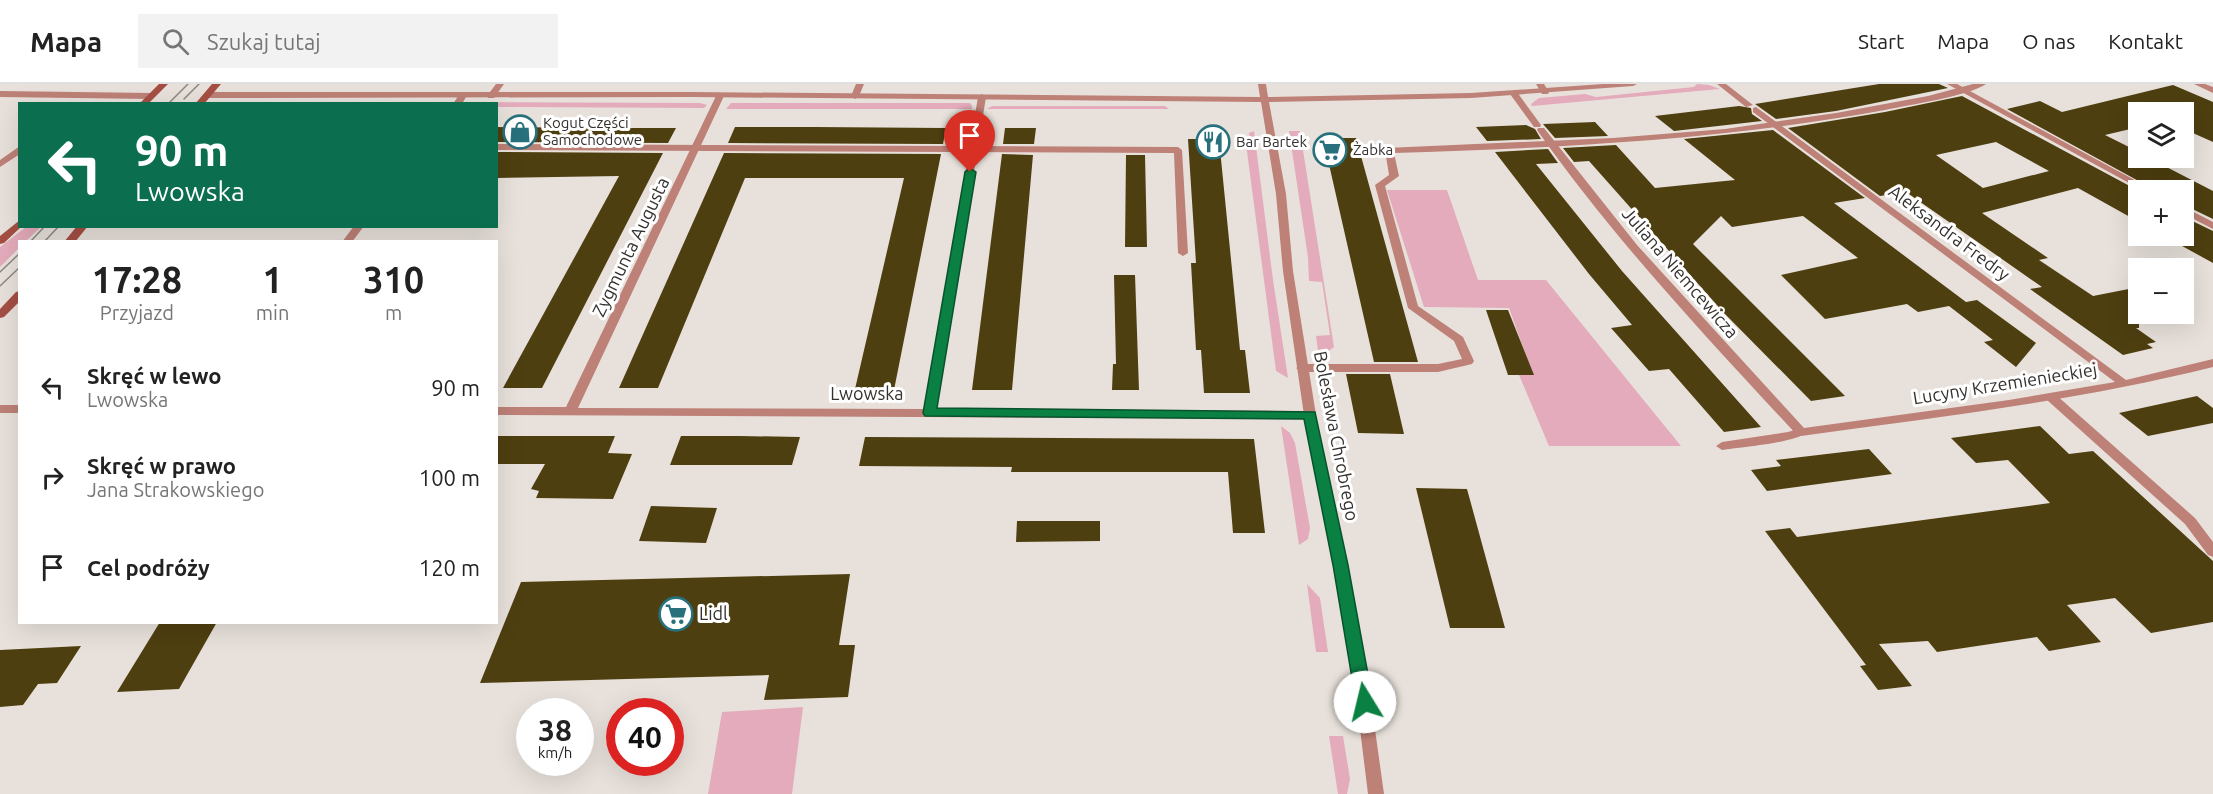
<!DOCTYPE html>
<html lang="pl">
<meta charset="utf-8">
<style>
:root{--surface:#fff;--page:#f2f2f2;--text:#222;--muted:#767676;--line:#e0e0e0}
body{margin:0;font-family:Ubuntu,sans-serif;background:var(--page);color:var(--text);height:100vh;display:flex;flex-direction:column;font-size:22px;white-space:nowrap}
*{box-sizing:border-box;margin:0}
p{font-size:20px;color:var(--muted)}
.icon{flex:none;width:33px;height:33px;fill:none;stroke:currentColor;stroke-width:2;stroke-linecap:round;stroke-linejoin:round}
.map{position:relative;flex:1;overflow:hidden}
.drawer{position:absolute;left:18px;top:156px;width:480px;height:384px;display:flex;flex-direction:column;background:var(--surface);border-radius:0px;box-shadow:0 6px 24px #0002}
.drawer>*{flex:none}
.guide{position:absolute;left:18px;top:18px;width:480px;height:126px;border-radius:0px;box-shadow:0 6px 24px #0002;background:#0b6e4f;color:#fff;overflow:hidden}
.fabs{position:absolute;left:2128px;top:18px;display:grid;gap:12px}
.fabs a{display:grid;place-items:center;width:66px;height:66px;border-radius:0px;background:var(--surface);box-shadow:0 6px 24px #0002;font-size:30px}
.speed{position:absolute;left:516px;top:614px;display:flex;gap:12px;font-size:30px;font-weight:700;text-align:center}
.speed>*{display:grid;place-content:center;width:78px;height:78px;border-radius:50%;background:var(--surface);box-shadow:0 6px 24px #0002;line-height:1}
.speed small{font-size:15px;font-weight:400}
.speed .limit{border:9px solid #d22;background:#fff;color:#111}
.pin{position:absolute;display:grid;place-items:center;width:51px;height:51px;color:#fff;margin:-62px -26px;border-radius:50% 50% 50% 0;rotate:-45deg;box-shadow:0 0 6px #0007}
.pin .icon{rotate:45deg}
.me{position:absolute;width:66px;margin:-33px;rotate:351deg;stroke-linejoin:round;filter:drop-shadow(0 0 4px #0008)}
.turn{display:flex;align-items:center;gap:21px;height:126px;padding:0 18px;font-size:27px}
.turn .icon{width:78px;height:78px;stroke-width:2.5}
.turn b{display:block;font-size:42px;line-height:51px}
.eta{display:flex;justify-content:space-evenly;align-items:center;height:102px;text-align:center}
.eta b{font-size:36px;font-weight:600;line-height:42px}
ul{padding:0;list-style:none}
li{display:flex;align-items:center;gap:18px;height:90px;padding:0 18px}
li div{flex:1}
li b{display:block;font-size:22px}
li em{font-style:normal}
header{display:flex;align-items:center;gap:36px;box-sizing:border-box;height:84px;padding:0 30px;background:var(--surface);border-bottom:2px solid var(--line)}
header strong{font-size:28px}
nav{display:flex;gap:33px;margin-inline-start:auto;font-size:21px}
.search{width:420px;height:54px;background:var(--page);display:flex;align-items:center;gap:15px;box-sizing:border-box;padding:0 21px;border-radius:0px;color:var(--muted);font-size:22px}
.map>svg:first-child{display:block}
.green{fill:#e3abbb}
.building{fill:#4e3f10;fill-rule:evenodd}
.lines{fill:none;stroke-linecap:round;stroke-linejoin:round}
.service{fill:#bd8177;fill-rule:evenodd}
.minor{fill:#bd8177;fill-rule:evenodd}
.tertiary{fill:#bd8177;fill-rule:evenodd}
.secondary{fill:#a54f43;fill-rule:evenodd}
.tram{stroke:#8c8783;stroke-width:1.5}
.route{fill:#0b8043;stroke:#07532c;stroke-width:1.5}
.labels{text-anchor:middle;stroke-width:6;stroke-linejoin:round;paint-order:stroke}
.far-poi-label{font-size:15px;fill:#34312f;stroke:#fff;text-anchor:start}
.street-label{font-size:18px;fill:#34312f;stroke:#fff}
.poi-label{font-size:18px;fill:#34312f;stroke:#fff;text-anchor:start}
</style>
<header>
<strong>Mapa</strong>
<div class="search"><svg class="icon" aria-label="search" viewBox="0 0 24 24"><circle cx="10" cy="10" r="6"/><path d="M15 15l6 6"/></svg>Szukaj tutaj</div>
<nav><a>Start</a><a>Mapa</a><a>O nas</a><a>Kontakt</a></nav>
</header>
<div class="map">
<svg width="2213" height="710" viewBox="0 0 2213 710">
<rect width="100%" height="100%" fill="#e8e1db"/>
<!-- green -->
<path class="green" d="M1697,0L1709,1L1720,5L1532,22L1531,20L1539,14L1585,10L1596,13L1694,3Z
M472,18L700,19L707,21L704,24L497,23L496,20L470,19Z
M731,19H970L972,22V25H726Z
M992,22H1165L1169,25H987Z
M1254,47L1273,196L1288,294L1276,287L1246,60L1250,54L1249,49Z
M1289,47H1300L1334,263L1319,274L1316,252L1330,251L1322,198L1309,197L1308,173Z
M1387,106H1447L1478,196H1546L1681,362H1549L1519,291H1533L1509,224L1424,223Z
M26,143H41L26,157L20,158L19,164L0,183V163Z
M1281,342L1290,349L1295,359L1310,444L1308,455L1299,461Z
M1307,500L1320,514L1328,568H1316Z
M803,623L792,710H708L722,628Z
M1329,652H1343L1350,695L1347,710H1338Z"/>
<!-- building -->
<path class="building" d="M1879,0H1939L1948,4L1836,27L1776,35L1755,20Z
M2173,1L2213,18V58L2184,45V28H2139V43L2105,51L2139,68V74H2149L2213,107V135L2184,121V106H2155L2007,25L2040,17L2062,28Z
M1962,12L2139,107V138L2078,104L1982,129L2048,174L2039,176L2093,212L2139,203V244H2136L2156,258L2147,260L2153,264L2123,271L2030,205L2042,203L1906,108L1880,112L1788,44L1885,28ZM1996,58L2049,87L1983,104L1936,71Z
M1739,22L1751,24L1752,30L1762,37L1674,47L1655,32Z
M1595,38L1608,52L1555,54L1543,40Z
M1526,41L1535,45L1541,55L1487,57L1476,43Z
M496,43L596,44H676L668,59L496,58Z
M735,43H815L946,44L943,60L728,59Z
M1005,44H1036L1034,60H1003Z
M1773,46L1865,114L1834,119L1966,218L1977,216L2036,259L2016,283L1984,258L1993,256L1949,222L1918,228L1907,220L1825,235L1781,191L1858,174L1803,132L1732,143L1721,132L1693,160L1845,312L1811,317L1724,229L1589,77L1574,78L1563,64L1616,61L1655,104L1735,96L1684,55Z
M1323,54H1356L1418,278H1374Z
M1188,55H1219L1240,266H1245L1250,309H1204L1201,266H1196L1191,179H1196Z
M1548,65L1558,79L1536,80L1622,187L1761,343L1724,348L1669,285L1649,287L1611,244L1632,241L1589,190L1495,68Z
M496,68L663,69L542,304H503L619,92L496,94Z
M724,69L941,70L894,306L855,305L904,94H745L658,304H619Z
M1002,70L1033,71L1012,306H972Z
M1126,71H1145L1147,163H1125Z
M2184,133L2213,147V179L2173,157L2184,154Z
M1114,191H1135L1139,306H1112L1113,280H1116Z
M1486,226H1508L1534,291H1508Z
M1346,290H1390L1404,350L1358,349Z
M2197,312L2213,324V339L2148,352L2119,329Z
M2040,342L2069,370L2093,367L2213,477V538L2151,549L2115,514L2067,521L2101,558L2049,567L2037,553L1937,568L1928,557L1879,560L1912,602L1878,606L1860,582L1866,581L1765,447L1790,444L1797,453L2050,419L2008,376L1976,379L1951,354Z
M496,352H615L608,369L632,370L613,415L536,414L539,407L531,405L545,380H496Z
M681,352H740L800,353L792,381H670Z
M865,353L1254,355L1265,449H1233L1228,388H1011L1012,383L859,382Z
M1869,365L1892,390L1767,407L1751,386L1781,382L1776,376Z
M1416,404L1467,405L1505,544H1450Z
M651,422L717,424L706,459L639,457Z
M1017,437H1100V457L1016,458Z
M850,490L839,561H855L848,613L764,616L769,591L480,599L521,498Z
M160,538H217L179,605L117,608Z
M81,562L57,599L38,600L23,621L0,623V566Z"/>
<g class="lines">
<!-- service -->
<path class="service" d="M1536,0H1544L1549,8L1548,10H1542Z
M1973,0H1986C1969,12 1908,21 1885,26C1723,56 1559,64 1394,69L1399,92L1385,102L1418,222L1463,253L1474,277L1472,280L1438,288H1302L1296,284L1302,280H1438L1462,275L1454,257L1408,224L1375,101L1389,91L1385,66L1386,64L1613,54L1725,45L1836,29L1928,12Z
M496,60L1178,63L1182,66L1188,169L1183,172L1178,169L1174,69L496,66Z
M20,62V70L0,83V76Z
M2051,309L2055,310L2195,434L2213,458V473L2208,471L2185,440L2047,316L2045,313Z
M1801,344L1807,348C1796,359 1740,363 1722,366L1716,362L1722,358L1788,348Z"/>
<!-- minor -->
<path class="minor" d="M496,0H504L494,14H488L487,12Z
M856,0H864L859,12L855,15L851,12Z
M1717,0H1726L1753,21L1746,23Z
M1947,0H1957L2153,106H2142Z
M2194,0H2205L2213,3V9Z
M0,7L151,9L155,12L151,15L0,13Z
M1511,8H1517L1541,41L1540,43H1534L1510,10Z
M460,9L467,11L462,20H453Z
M720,9L724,12L578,324L925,325L978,13L982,10L986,13L936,325L1310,327L1316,331L1310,335L496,331V323H566L716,12Z
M1756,23L2126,296L2213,275V283C2077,317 1939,333 1801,352L1797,351C1706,253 1614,155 1537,46L1538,44H1544L1637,161L1804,344L2009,316L2115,298L1753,28V24Z
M2184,123L2213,138V145L2184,130Z
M354,142H364L352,158H342Z
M0,321H20V329H0Z"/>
<!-- tertiary -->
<path class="tertiary" d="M1258,0H1266L1268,13L1471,9L1603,0H1637L1633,2L1471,14L1269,18L1286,110L1293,187L1316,331L1367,588L1384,710H1368L1353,588L1304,331L1283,187L1276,110L1261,18L691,13L207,14L203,11L207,8H691L1260,13Z"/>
<!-- secondary -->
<path class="secondary" d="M159,0H168L148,20H139Z
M212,0H221L204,20H195Z
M20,136V142H22L4,159L0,160V152Z
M77,142H88L75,158H64Z
M20,207V217L4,233L0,234V225L16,208Z"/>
<!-- tram -->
<path class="tram" d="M184,15L199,0
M168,20L188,0
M30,158L45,142
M44,158L59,142
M0,188L20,169
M0,202L20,183"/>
</g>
<!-- route -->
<path class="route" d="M970,84L976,88L937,324L1315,328L1348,481L1373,618L1371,623L1365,625L1359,623L1356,618L1333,481L1304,335L925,332L923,329L965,88Z"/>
<!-- icons -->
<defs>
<g id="shop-ring" transform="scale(1.725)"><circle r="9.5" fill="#fff" stroke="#28707c" stroke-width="1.5"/><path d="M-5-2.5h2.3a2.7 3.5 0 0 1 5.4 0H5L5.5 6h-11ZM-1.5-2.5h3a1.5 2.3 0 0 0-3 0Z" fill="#28707c"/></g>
<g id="restaurant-ring" transform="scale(1.725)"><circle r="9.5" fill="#fff" stroke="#28707c" stroke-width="1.5"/><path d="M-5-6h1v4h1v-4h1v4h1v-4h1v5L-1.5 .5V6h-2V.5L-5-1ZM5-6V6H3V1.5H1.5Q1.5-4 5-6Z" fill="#28707c"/></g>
<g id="supermarket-ring" transform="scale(1.725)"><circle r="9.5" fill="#fff" stroke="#28707c" stroke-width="1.5"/><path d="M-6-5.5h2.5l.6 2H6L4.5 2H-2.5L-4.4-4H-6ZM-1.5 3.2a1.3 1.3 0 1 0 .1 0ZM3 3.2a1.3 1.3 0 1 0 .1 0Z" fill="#28707c"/></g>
</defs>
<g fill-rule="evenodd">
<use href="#shop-ring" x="520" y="48"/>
<use href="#restaurant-ring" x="1213" y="58"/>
<use href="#supermarket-ring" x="1330" y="66"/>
<use href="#supermarket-ring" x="676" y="530"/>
</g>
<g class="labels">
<!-- far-poi labels -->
<g class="far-poi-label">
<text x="543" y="44">Kogut Części<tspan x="543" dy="17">Samochodowe</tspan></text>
<text x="1236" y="63">Bar Bartek</text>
<text x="1353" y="71">Żabka</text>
</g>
<!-- street labels -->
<g class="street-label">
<text transform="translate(1949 149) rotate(37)" y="6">Aleksandra Fredry</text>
<text transform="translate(631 163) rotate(-64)" y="6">Zygmunta Augusta</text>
<text transform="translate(1680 189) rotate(49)" y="6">Juliana Niemcewicza</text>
<text transform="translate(2005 300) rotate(-9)" y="6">Lucyny Krzemienieckiej</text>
<text x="867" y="316">Lwowska</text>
<text transform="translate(1336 352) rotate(79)" y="6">Bolesława Chrobrego</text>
</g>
<!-- poi labels -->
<g class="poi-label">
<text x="699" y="536">Lidl</text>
</g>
</g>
</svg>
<div class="fabs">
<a><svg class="icon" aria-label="layers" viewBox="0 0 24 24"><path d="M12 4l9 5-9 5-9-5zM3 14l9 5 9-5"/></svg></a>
<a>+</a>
<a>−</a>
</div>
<div class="speed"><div>38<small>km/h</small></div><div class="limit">40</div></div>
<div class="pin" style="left:970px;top:88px;background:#d93025"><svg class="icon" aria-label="arrive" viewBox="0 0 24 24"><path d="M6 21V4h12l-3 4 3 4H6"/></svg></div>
<svg class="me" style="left:1365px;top:618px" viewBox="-20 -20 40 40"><circle r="19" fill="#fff"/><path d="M0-13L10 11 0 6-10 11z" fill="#0b8043"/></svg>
<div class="guide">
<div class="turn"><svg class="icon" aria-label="left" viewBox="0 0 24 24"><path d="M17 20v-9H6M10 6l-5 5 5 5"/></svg><div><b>90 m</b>Lwowska</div></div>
</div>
<section class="drawer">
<div class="eta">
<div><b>17:28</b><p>Przyjazd</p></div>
<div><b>1</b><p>min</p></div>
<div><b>310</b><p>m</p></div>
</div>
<ul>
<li><svg class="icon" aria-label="left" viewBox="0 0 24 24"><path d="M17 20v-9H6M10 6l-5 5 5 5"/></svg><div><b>Skręć w lewo</b><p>Lwowska</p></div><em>90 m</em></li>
<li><svg class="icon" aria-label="right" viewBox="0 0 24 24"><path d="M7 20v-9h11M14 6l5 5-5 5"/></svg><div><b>Skręć w prawo</b><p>Jana Strakowskiego</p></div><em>100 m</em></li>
<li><svg class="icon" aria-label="arrive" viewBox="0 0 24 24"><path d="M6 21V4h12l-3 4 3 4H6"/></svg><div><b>Cel podróży</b></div><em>120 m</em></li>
</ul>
</section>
</div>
